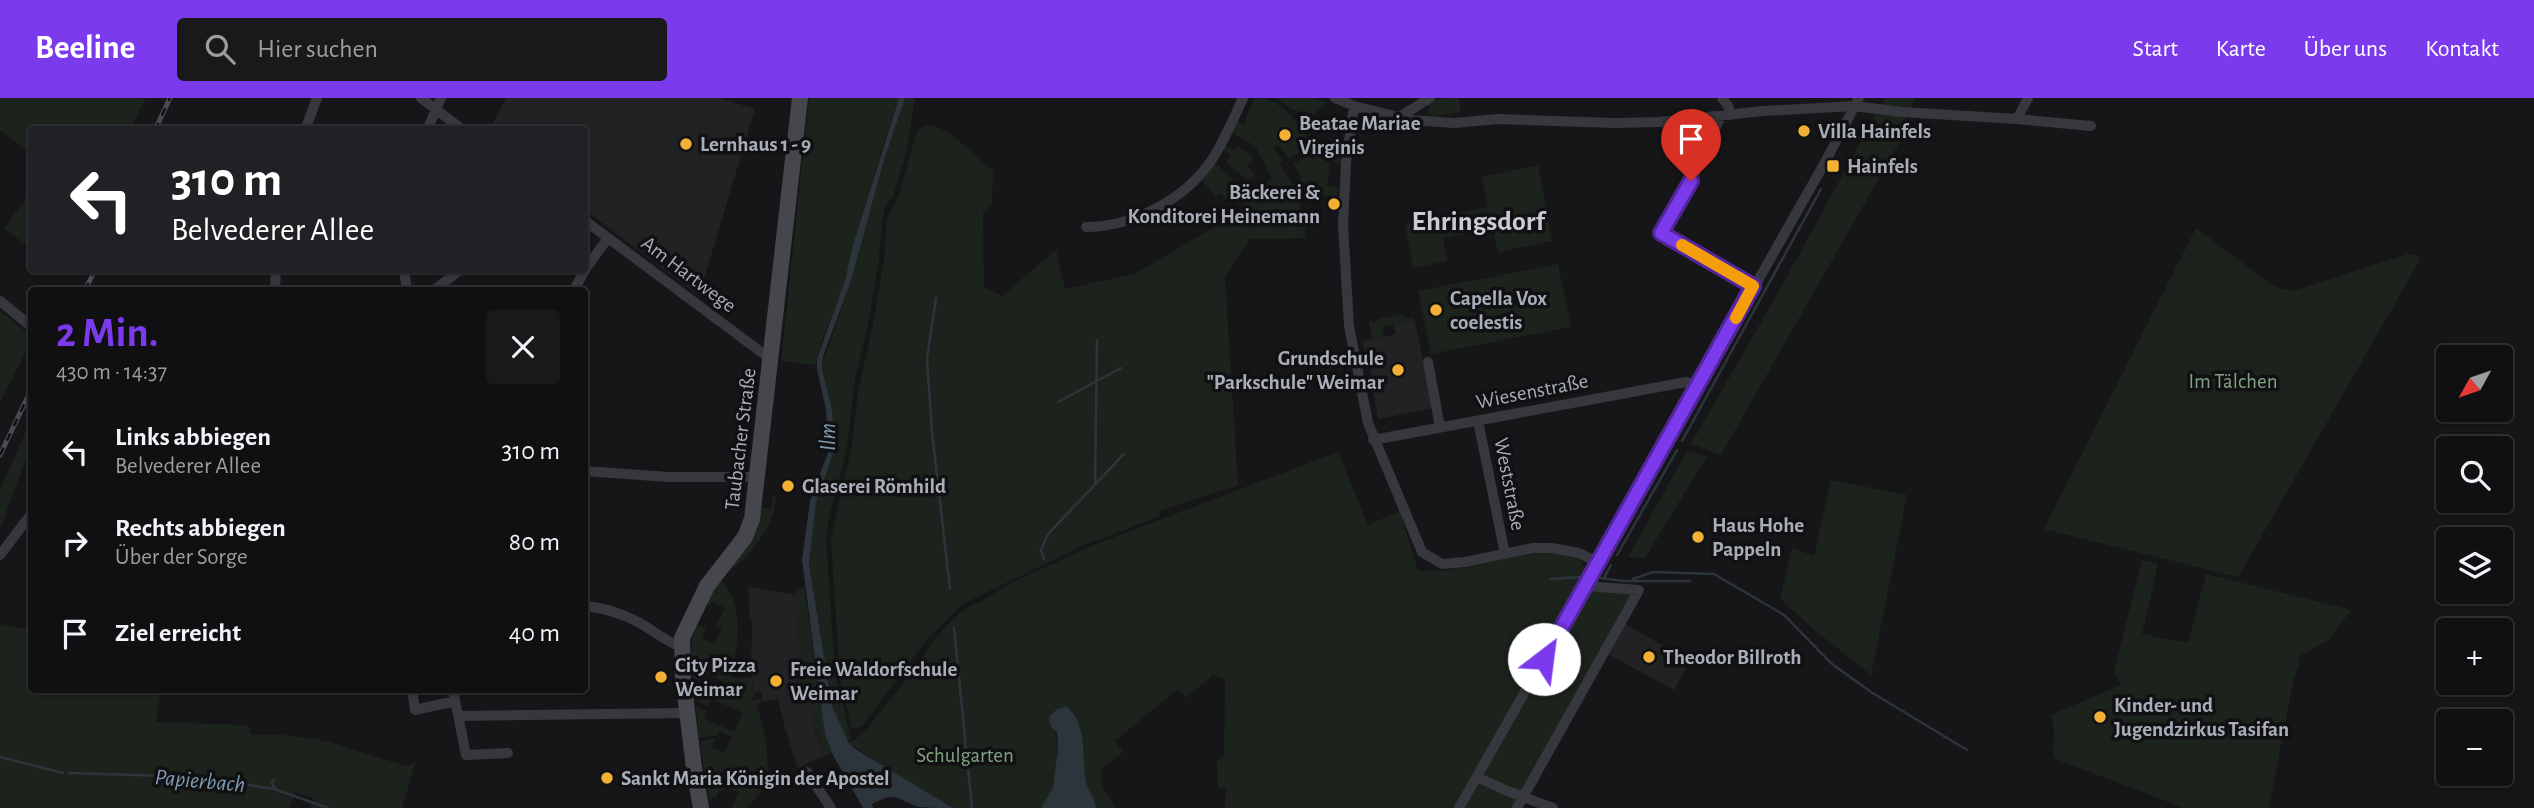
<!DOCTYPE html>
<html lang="de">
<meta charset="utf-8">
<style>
:root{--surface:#101012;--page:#19191b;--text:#f1f3f6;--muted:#9c9d9f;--line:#303032;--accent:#7c3aed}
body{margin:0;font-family:"Alegreya Sans",sans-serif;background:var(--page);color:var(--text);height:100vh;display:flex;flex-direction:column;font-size:26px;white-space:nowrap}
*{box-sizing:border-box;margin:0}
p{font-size:23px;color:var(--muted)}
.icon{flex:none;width:38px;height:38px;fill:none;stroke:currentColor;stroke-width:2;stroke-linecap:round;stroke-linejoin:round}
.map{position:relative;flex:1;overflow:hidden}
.side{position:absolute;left:28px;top:189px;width:560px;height:406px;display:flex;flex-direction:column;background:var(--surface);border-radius:7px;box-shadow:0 2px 5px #0004,0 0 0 2px var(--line)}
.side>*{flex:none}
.banner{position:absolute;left:28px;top:28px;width:560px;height:147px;border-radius:7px;box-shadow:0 2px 5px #0004,0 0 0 2px var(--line);background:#202124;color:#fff;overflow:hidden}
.needle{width:46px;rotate:230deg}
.buttons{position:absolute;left:2436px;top:247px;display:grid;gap:14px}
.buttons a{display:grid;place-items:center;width:77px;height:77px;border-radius:7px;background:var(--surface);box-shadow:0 2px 5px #0004,0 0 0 2px var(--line);font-size:35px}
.pin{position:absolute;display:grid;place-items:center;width:60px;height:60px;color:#fff;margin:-72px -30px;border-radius:50% 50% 50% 0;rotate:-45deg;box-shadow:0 0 7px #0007}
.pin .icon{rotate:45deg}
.me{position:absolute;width:77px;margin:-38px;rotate:30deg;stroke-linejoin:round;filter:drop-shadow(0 0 5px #0008)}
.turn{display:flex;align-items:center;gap:24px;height:147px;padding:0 28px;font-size:32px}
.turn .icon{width:91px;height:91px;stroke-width:2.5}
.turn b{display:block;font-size:49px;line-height:60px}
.round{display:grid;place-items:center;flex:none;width:74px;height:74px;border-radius:7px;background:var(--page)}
.head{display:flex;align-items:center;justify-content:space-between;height:119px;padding:0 28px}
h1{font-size:42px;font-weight:600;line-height:52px;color:var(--accent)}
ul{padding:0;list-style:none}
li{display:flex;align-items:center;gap:21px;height:91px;padding:0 28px}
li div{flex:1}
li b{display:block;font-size:26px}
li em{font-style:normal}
header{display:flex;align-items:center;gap:42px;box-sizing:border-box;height:98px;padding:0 35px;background:var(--accent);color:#fff}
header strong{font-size:33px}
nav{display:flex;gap:38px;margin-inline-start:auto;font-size:24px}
.search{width:490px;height:63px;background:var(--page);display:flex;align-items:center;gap:18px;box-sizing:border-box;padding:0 24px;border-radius:7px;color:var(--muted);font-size:26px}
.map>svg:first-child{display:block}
.built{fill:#222225}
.green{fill:#1c231d}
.water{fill:#2c353c}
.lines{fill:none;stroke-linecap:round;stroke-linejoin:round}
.stream{stroke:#2c353c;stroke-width:2.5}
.street{stroke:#37383d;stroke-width:10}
.secondary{stroke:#45474d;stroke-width:16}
.rail-casing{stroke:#4a4c52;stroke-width:5}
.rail{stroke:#111113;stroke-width:2.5;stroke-dasharray:8;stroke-linecap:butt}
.route-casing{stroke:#51269a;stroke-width:18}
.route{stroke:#7c3aed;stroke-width:12}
.slow{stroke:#f59e0b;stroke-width:12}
.poi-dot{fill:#f2b134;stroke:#111113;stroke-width:2.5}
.labels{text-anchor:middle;stroke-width:7;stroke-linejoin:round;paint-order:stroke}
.poi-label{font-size:21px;font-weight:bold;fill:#a8adb8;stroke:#111113;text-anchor:start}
.street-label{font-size:21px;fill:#a8adb8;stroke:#111113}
.park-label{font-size:21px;fill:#7fa381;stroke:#111113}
.water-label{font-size:23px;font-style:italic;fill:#7f9bb3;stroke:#111113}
.district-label{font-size:28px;font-weight:bold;fill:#c9ccd4;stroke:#111113}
</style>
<header>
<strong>Beeline</strong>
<div class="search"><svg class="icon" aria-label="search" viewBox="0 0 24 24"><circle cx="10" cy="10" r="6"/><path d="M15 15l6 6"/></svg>Hier suchen</div>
<nav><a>Start</a><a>Karte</a><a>Über uns</a><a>Kontakt</a></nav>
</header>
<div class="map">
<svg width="2534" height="710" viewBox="0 0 2534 710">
<rect width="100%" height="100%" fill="#161618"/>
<!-- built -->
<path class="built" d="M506,0H720L755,11L699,198L585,112L584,32L490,31Z
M1415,223L1433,310L1378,321L1369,267H1367L1363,245L1396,236L1394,227Z
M748,489L793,496L803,571L815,632L824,658L802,668L799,674L785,630L778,601L763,604L761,593L755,594L751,580L752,521L750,520Z
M1625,526L1690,563L1674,592L1608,556Z"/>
<!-- green -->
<path class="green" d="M0,0H146L130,31L32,32L31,56L0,32Z
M809,0H899C878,59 862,120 845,181C837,210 821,237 816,267L781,263Z
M905,0H915L907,52L893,99L886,106L882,124L879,161L868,226L854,285L847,350L828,423L826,441L835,576L851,640L848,642L832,608L809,466L816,405L834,353L822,267L851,183L884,62Z
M1254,0C1281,0 1294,21 1310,42L1307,49L1289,61L1278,47L1273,50L1283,62L1279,65L1293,86L1302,80L1293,66C1308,58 1324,51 1341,53L1340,65L1330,64L1327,88L1338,90L1337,98L1288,95V101L1301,104L1300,117L1305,120H1295L1294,128L1305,129V140L1250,141L1225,179L1238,387L1159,413L1160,418L1082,448L961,507L928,540L864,626L857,630H852L840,581L831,441L852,347L858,293L871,237L884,163L887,121L899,97L917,33C922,29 927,26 933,28C955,34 975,58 993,73L992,106L983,115L984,189L1002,198L1056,152L1065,191L1134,176L1232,119L1244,109L1242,107L1249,101L1241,91L1226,102L1221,95L1216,99L1202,82L1216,65L1238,88L1247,82L1226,64L1231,57L1222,50L1224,47L1234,52L1237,48L1250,56L1253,62L1246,68L1256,76L1248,82L1253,89L1262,83L1265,86L1272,81L1255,48L1230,34L1236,23L1244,26Z
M1277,0H1313L1326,4L1314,16L1292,12Z
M1441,0H1459L1461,14L1435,18L1428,16L1429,7Z
M1885,0H1916L1906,18L1903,38L1721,357L1691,346L1779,193Z
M1538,67L1552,143L1498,154L1493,131L1443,140L1447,163L1413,170L1405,126L1488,109L1482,79Z
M31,94V151L4,130Z
M2196,130L2275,189L2293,193L2408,156L2417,157L2420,162L2238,479L2044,431Z
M1558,166L1571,229L1431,256L1418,193Z
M0,213L32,239L31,244L0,304Z
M1404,216L1405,221L1413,219L1415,223L1383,229L1384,239L1381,242L1363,245L1362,243L1372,241L1369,221L1374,224L1380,220Z
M31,322V347L0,431V392Z
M1687,353L1707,358L1645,460L1628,459Z
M1338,354L1368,427L1400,413L1418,473C1440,474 1461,471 1482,466C1504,462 1597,434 1583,483L1457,710H1225L1226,691L1218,690L1217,663L1224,657L1225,581L1213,577L1186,600L1178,591L1115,643L1123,654L1101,672L1103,689L1116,710H1096C1096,700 1088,694 1086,684C1082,660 1088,625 1066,608L1052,615C1056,637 1063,675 1051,697C1048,701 1044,705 1041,710H953L889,672L849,645C864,636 873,624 883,610C893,598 904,585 913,572C932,545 947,521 975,505L977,506L1013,484L1091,448Z
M1831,382L1907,397L1871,577L1817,534L1780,501L1792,450L1814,458Z
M773,398L776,399C774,428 751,459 726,475L761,409L771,411Z
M2142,462L2158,466L2142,536L2188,545L2206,476L2351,512L2329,542L2298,559L2299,566L2293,584L2269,710H2184L2053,660L2054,633L2051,617L2121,587L2114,575Z
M719,482C743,501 739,538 734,565H731L732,558L710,556L708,572L730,575L734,580H751L755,598L752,599V602L762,601L763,604L757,606C763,628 775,672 761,693C758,699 751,705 747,710H731L739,695L726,688L723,693L720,692L716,699L709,701L707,690L736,686L735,679H729L727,672L714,674V680L705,682L700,643L716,640L712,649L724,655L732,639L719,633L717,637L699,640L696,609L706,613L703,620L734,634L743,615L712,601L708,608L695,602L694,586L708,584L704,594L717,600L724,584L708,576L705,582L694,583C692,564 688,545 697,527L706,531L702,540L714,546L722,530L717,527L725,510L712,504L710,508L706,506Z
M804,488L825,637L832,655L824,658L798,574L803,571L793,496Z
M1587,493L1635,494L1513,710H1463Z
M0,526L31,532L32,592H161L156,624L248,627L251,637C275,636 298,637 321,642C351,649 379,662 409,668L415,665L402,710H311L313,700L295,694L289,710H0Z"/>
<!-- water -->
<path class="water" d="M899,0H905L884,62L851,183L823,258L822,271L832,312L834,353L816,405L809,466L832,608L849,645L857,652L953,710C943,710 929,710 919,709C896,702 898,692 872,706L873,710H863L833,657L825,637L802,462L810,403L829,352L826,311L817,271V261L845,182L854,144Z
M1066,608C1088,625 1082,660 1086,684C1088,694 1096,700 1096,710H1041L1053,690L1058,652L1057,634L1051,629L1049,619L1056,612Z"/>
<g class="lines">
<!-- stream -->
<path class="stream" d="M936,200L927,261L932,334L950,491
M1058,304L1121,270
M1682,343L1821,91
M1095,385L1097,242
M1617,457L1677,352
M1044,461L1041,452L1048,436L1124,356
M1601,480L1624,483H1690
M1604,480L1611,467
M1551,481L1580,479
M1633,481L1653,474L1714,476L1784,517L1832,566L1871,594L1967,652
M954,530L972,710
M0,659L63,675
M69,675L201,679L274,691L328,710
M274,682L272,685L275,691"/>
<!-- street -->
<path class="street" d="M421,0L463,32
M1335,0L1354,8L1411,22L1454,25L1498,21L1615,25L1659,24L1763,13L1854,8L1902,14L2017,21L2091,28
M1722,0L1728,8L1731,17
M1354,8L1346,64L1343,127L1349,228L1368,325L1422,454L1442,466L1465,464L1533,450H1552L1579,455L1599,465
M1401,18L1430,0
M1721,18L1691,83L1661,135L1753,188
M2017,21L2028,0
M305,32L317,0
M427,32L441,0
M584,122L765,257L772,258
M1086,129C1132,129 1184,102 1211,63C1224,44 1233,21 1243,0
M404,172L407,192
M275,192L276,172
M434,192L460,172
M574,192L586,170L608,140
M0,203L32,229
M1428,264L1440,329
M1478,323L1505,456
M1373,342L1686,284L1698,287
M584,373L669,379H758
M0,457L32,415
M584,508C602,509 623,516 638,524C653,532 665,543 681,549
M412,592L415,612L455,603
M453,592L466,657L508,655
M459,618L687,615
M807,674L831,710
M1477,679L1505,692L1553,710
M1459,710L1824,66L1859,0
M1517,710L1639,492L1586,488"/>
<!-- secondary -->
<path class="secondary" d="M701,710L694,670L683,580L682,540L707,488L745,439L752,421L800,0"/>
<!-- rail casing -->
<g class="rail-casing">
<path id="rail" d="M155,32L170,0
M85,192L95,172
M0,357L32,290"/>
</g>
<!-- rail -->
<use href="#rail" class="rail"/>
</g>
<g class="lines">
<!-- route casing -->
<g class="route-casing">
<path id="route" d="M1544,561L1753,188L1661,135L1691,83"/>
</g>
<!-- route -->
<use href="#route" class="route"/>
<!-- slow -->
<path class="slow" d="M1682,147L1753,188L1736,220"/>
</g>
<!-- markers -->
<g class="poi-dot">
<circle cx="1804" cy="33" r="7"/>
<circle cx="1285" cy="37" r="7"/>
<circle cx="686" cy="46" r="7"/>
<rect x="1826" y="61" width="14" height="14" rx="3.5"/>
<circle cx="1334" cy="106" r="7"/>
<circle cx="1436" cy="212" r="7"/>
<circle cx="1398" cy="272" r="7"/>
<circle cx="788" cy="388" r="7"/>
<circle cx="1698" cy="439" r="7"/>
<circle cx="1649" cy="559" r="7"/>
<circle cx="661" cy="579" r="7"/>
<circle cx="776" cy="583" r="7"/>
<circle cx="2100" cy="619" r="7"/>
<circle cx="607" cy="680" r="7"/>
</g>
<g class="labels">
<!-- poi labels -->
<g class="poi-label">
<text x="1299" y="32">Beatae Mariae<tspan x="1299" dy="24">Virginis</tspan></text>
<text x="1818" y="40">Villa Hainfels</text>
<text x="700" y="53">Lernhaus 1 - 9</text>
<text x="1847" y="75">Hainfels</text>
<text x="1320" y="101" text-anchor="end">Bäckerei &amp;<tspan x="1320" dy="24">Konditorei Heinemann</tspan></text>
<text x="1450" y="207">Capella Vox<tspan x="1450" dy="24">coelestis</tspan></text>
<text x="1384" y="267" text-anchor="end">Grundschule<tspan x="1384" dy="24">"Parkschule" Weimar</tspan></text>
<text x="802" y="395">Glaserei Römhild</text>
<text x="1712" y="434">Haus Hohe<tspan x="1712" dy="24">Pappeln</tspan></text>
<text x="1663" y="566">Theodor Billroth</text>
<text x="675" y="574">City Pizza<tspan x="675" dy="24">Weimar</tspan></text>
<text x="790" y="578">Freie Waldorfschule<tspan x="790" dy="24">Weimar</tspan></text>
<text x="2114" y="614">Kinder- und<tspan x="2114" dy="24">Jugendzirkus Tasifan</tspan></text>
<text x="621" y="687">Sankt Maria Königin der Apostel</text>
</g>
<!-- street labels -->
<g class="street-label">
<text transform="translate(689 176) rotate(37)" y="7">Am Hartwege</text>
<text transform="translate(1532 293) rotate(-11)" y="7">Wiesenstraße</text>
<text transform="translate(740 341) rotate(-83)" y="7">Taubacher Straße</text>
<text transform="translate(1510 386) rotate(79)" y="7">Weststraße</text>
</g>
<!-- park labels -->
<g class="park-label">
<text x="2233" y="290">Im Tälchen</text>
<text x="965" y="664">Schulgarten</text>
</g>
<!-- water labels -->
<g class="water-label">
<text transform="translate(827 339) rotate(-90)" y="8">Ilm</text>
<text transform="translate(200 682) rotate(5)" y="8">Papierbach</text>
</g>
<!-- district labels -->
<g class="district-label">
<text x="1478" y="132">Ehringsdorf</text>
</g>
</g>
</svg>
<div class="buttons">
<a><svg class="needle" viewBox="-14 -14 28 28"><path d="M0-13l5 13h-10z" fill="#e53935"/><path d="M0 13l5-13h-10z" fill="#9c9d9f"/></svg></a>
<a><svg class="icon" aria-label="search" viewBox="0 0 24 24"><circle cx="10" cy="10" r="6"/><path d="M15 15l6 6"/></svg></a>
<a><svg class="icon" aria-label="layers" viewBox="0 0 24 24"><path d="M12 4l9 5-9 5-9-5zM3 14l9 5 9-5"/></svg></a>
<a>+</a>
<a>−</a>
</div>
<div class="pin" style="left:1691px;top:83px;background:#d93025"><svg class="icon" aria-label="arrive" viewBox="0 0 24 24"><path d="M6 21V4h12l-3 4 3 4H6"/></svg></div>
<svg class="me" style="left:1544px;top:561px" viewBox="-20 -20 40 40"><circle r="19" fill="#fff"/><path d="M0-13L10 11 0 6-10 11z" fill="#7c3aed"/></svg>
<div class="banner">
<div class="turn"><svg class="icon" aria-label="left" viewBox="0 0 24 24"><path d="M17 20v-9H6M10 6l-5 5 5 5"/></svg><div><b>310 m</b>Belvederer Allee</div></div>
</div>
<section class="side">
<div class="head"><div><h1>2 Min.</h1><p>430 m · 14:37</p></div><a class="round"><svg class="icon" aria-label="close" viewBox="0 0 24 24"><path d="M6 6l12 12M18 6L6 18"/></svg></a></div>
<ul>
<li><svg class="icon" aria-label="left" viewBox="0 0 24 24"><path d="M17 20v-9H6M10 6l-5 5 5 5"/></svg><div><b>Links abbiegen</b><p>Belvederer Allee</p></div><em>310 m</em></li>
<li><svg class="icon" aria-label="right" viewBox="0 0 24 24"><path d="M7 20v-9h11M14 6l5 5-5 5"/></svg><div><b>Rechts abbiegen</b><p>Über der Sorge</p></div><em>80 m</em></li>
<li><svg class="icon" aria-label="arrive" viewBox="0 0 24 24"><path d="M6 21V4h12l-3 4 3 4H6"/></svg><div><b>Ziel erreicht</b></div><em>40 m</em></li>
</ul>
</section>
</div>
